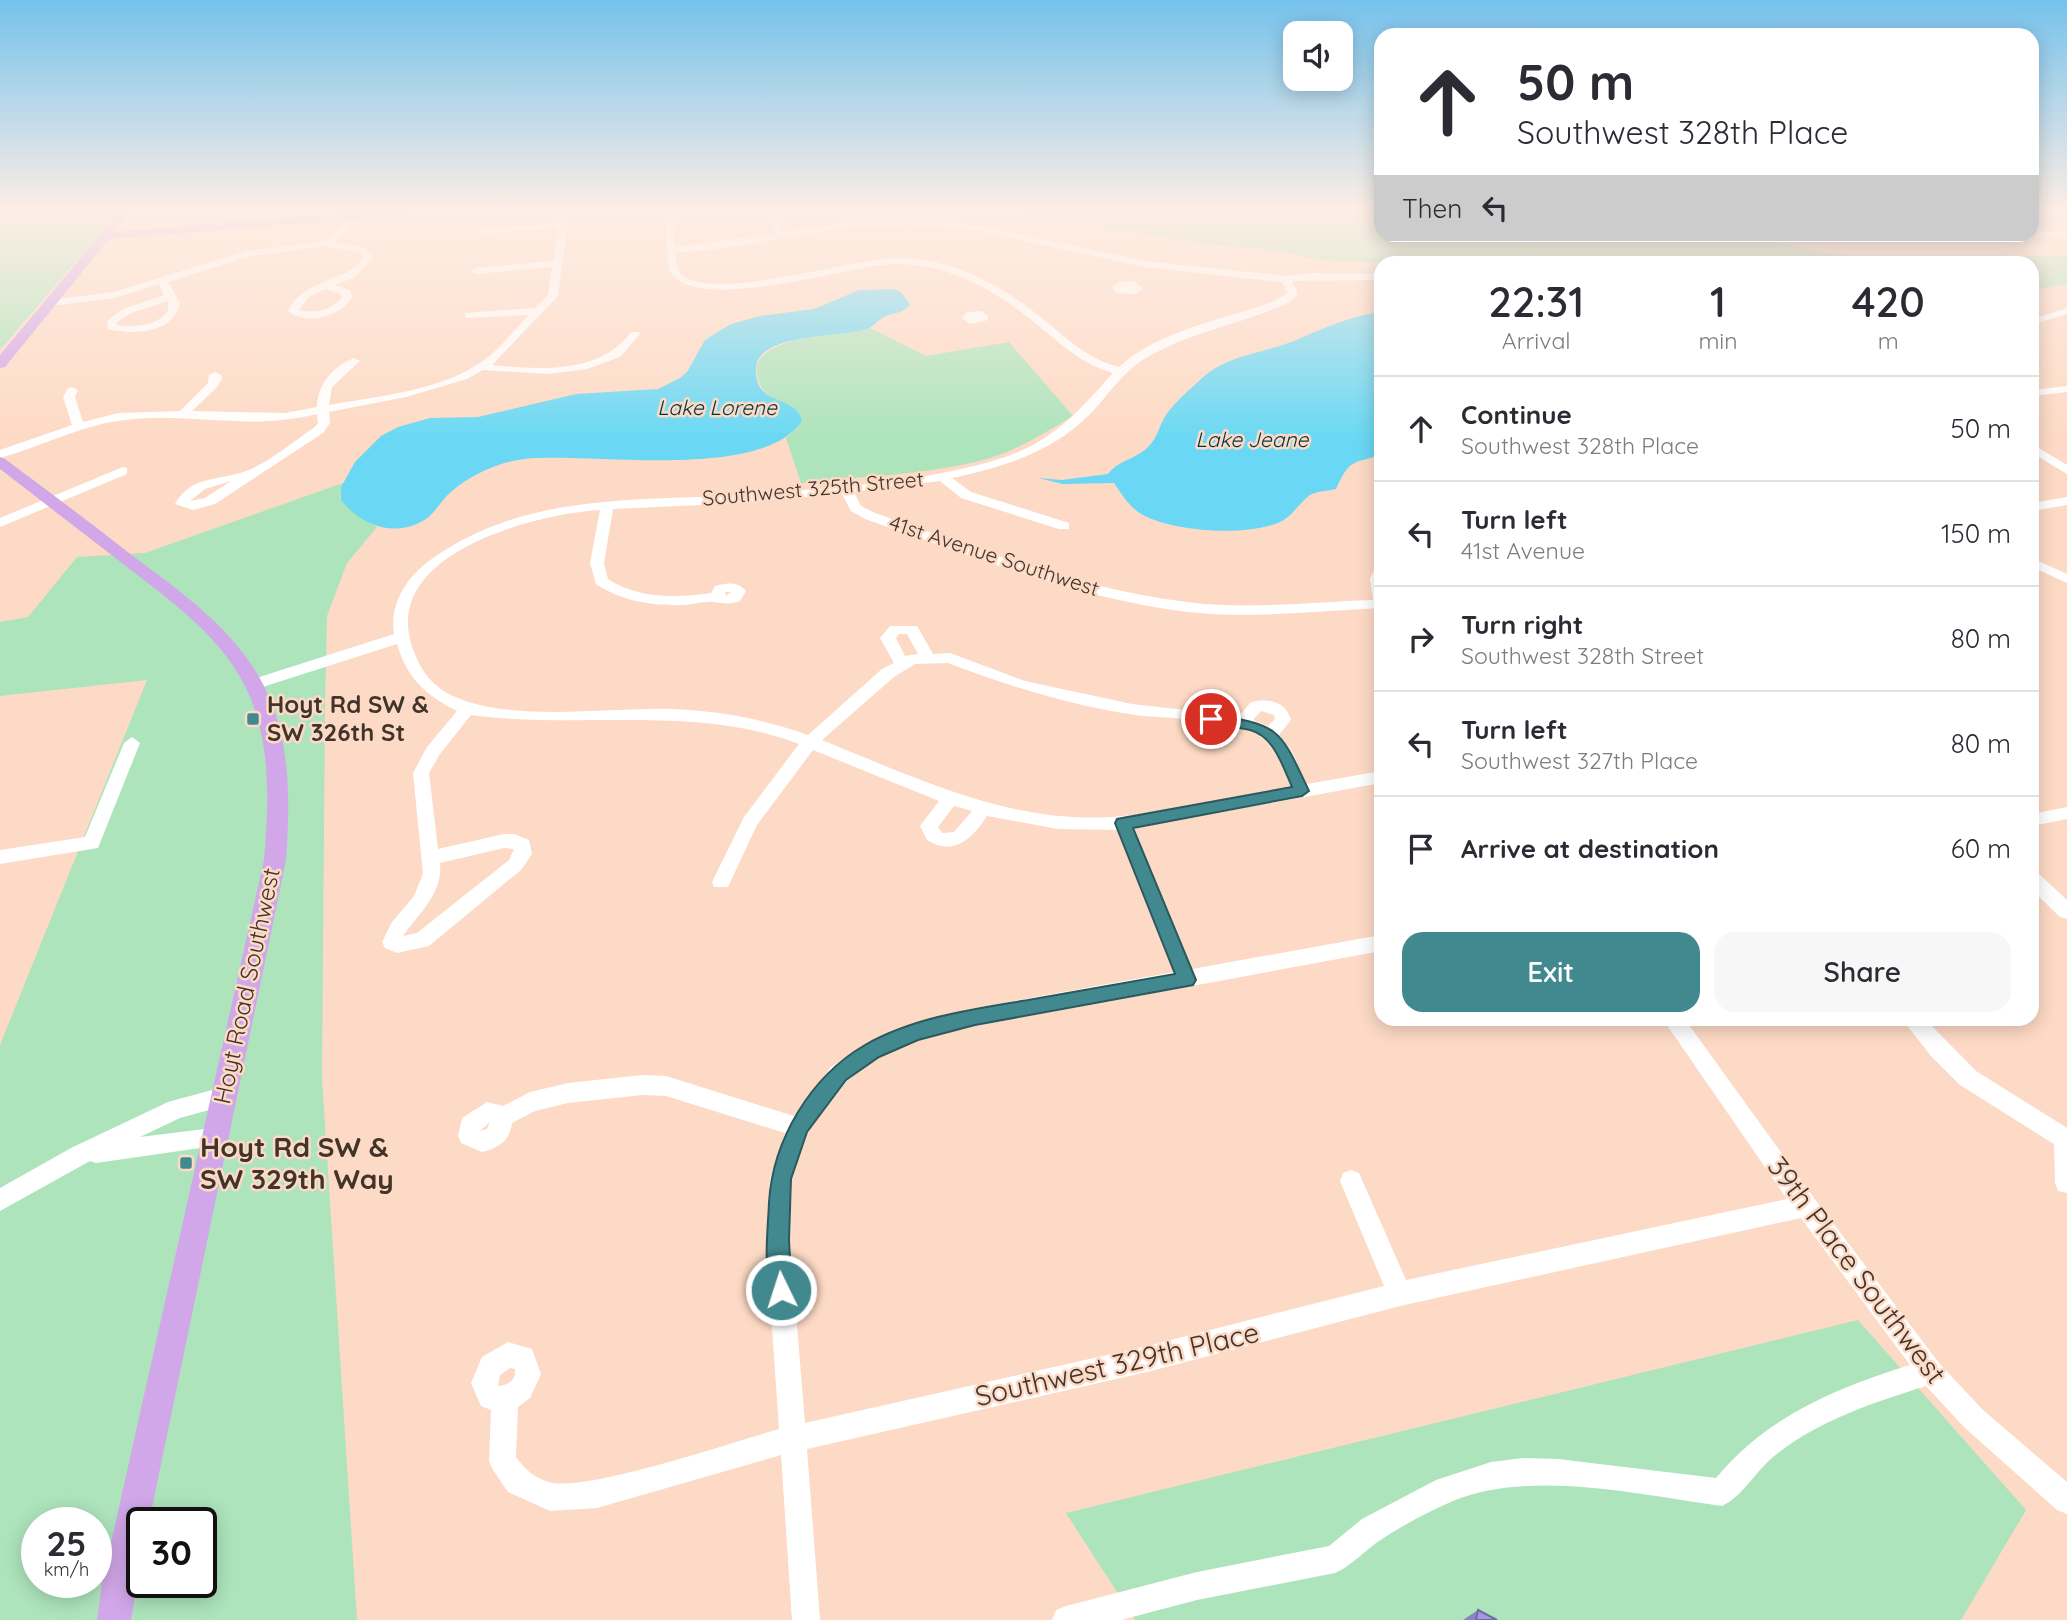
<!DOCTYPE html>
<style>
:root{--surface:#fff;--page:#f7f7f7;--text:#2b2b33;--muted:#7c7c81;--line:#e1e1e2;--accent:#42898f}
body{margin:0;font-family:Quicksand,sans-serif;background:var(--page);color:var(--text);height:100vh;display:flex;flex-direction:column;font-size:26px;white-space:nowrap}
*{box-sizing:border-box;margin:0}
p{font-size:23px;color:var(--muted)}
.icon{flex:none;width:38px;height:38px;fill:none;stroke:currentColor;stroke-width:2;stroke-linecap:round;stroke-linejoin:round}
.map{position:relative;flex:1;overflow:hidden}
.details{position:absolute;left:1374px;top:256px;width:665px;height:770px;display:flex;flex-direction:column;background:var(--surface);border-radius:21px;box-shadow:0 4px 18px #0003}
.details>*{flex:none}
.guide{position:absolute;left:1374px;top:28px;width:665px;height:214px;border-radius:21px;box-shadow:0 4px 18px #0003;background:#fff;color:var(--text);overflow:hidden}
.fabs{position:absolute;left:1283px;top:21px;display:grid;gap:14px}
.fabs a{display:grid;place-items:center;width:70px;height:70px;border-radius:14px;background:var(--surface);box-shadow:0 4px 18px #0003;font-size:35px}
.speed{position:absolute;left:21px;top:1507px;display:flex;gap:14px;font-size:35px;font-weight:700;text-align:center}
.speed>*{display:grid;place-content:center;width:91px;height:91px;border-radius:50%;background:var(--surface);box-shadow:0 4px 18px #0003;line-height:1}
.speed small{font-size:18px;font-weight:400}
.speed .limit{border:4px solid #111;border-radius:10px;background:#fff;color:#111}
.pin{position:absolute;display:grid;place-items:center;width:60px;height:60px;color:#fff;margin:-30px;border:4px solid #fff;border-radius:50%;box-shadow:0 2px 7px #0007}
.me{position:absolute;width:77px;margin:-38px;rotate:356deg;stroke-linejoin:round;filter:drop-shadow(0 0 5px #0008)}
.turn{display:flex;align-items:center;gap:24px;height:147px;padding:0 28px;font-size:32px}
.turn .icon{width:91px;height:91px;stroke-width:2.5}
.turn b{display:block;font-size:49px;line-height:60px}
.then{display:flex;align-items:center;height:66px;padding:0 28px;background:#0003;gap:14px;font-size:26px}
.eta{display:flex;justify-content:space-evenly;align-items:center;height:119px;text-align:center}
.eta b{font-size:42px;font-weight:600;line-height:49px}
.button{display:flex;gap:14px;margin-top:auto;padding:14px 28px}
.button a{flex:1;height:80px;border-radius:21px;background:var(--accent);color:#fff;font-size:28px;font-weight:600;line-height:80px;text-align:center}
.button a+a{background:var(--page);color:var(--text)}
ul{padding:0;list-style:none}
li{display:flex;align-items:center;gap:21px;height:105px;padding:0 28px;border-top:2px solid var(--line)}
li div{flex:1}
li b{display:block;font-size:26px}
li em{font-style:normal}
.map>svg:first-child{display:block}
.green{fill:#ade4bc;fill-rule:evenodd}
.water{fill:#6ad8f4}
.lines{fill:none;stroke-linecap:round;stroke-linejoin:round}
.minor{fill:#fff;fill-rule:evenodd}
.major{fill:#d1a7e9;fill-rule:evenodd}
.wall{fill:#8a84c4}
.building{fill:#a199e4;stroke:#716ba0;stroke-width:2}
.route{fill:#42898f;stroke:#2b595d;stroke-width:2}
.poi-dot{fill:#42898f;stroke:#fddac5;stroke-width:2.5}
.labels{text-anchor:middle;stroke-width:5;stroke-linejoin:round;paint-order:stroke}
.far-water-label{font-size:21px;font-style:italic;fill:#003642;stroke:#fddac5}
.far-street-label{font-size:21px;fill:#41342b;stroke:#fddac5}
.poi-label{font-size:24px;font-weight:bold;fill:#41342b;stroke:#fddac5;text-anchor:start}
.street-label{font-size:24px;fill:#41342b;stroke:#fddac5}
.near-poi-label{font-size:28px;font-weight:bold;fill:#41342b;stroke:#fddac5;text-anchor:start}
.near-street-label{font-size:28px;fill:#41342b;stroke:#fddac5}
</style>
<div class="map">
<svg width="2067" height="1620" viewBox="0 0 2067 1620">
<rect width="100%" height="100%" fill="#fddac5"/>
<!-- green -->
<path class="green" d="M0,212H119L0,350Z
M1010,212H1381V234H1744L1808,250L1874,260L1921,262L1990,256H2067V284L2032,291V262L1381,263L1320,260L1274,250L1210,245Z
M870,328L926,356L1009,342L1073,416C1046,432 1020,449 990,458C930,475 863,476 801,483L786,438L798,427L793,407C774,399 760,395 757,373C751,337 845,331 870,328Z
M343,483L340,497L354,512L377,527L347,563L327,616L325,707L322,1078L357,1620H0V1045L147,680L0,696V622L28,617L77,557L145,553ZM37,1522H96V1582H37ZM142,1522H201V1582H142Z
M1858,1320L2026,1510L1961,1620H1135L1066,1513Z"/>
<!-- water -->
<path class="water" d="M893,289L901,292L910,304C903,314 896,312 886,316C880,318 875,325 869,328C848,338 758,331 756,368C754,408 797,394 802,421C761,482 591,452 524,459C499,462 471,475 452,491C442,499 436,512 426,519C397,538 362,527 341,500V487L355,462L381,436L398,427L430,418L478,417L576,394L658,389L680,378L687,372L705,340L731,324L760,316L814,309L859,290Z
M1381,312V455C1351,464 1350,459 1336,489C1328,491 1317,491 1310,495C1300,502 1292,516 1282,521C1251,537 1173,532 1143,515C1130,508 1122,495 1114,483L1063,484L1038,478L1062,480L1108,474C1119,460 1136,459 1148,447C1158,438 1159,425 1166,415C1174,403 1189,390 1200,380C1226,354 1267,353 1299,339C1326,327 1351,316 1381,312Z"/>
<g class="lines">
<!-- minor -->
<path class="minor" d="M246,212H255L246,227H240Z
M560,212H569L558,296L492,365C539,370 601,374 631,332H639L640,334L620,357L587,369L548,374L483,370L467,379L406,397L329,412L330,423L323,433L215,504L193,510L175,504C191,475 219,481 246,471C265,465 297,439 315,427L318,423L317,414C291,420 264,423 237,421C197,420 158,414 118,421C77,427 40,447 0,458V450L72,425L63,397L68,388L72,387L78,390L75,397L83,422L118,413L180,411L208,383L209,375L215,372L221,375L222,379L217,387L192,411L285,413L317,407C317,385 333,366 354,358L360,361L332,387L329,405C379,396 440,391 483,361C500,349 515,329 529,315L469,318L465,317V313L535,308L548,295L552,267L476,274L471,271L476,268L553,261L558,228L485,234L480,231L485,228L559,223ZM231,481L205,498L190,501L205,489Z
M665,212H675V247L774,234L771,213L780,212L783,232L849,221L914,219L979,225L1144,261L1286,276L1312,273L1374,274L1379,277L1374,280L1292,281L1298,294L1290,302C1243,324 1191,331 1146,358C1122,372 1109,395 1090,414C1053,452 1003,467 952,478L971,492L1069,523V529H1059L961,498L940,481L854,492L861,506L875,513C977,548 1079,589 1187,602C1249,610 1312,602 1373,600L1370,579L1376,565L1381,564V608C1317,611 1252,619 1188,612C1077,599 971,555 865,519L851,511L842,494L723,504L613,509L604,563L608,579C638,599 676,598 711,593L715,586C727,583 737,581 746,591L740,601C729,605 725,603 714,602C705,601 695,604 686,605C654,606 623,602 596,584L590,563L600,510C536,514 385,552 411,643C418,665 427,681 447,693C503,724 609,707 673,709C719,711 764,719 808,735L882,669L894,663L880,638L890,626H917L933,654L950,653L1025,681L1132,704L1239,716L1251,702C1269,698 1286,701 1291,720L1279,735L1291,750L1307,784L1381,771V783L1134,828L1192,969L1381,935V951L975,1026L918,1040L879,1057L847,1081L807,1132L792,1179L790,1240L805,1423L1147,1346L1384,1286L1340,1181L1343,1173L1351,1170L1359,1173L1406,1280L1787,1199L1662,1018H1684L1814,1198L1939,1363L1982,1409L2067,1482V1514L2057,1510L1964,1427L1926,1386C1872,1403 1817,1421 1773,1457C1756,1471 1742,1497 1722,1506C1639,1495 1531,1469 1453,1501C1430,1511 1403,1525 1382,1539C1366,1549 1353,1565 1335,1573L1197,1600L1121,1620H1052L1056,1610L1066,1606L1197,1572L1329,1546L1362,1519L1436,1480L1491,1462L1523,1458L1558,1459L1716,1478C1766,1417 1836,1388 1910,1365L1801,1218L1400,1306L1147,1372L807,1449L820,1620H792L781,1455L597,1508L550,1511L508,1492L493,1470L489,1461L491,1410L481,1406L471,1383L482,1357L508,1342L532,1349L541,1374L530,1398L518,1407L516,1457C525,1469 534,1478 549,1482C584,1493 736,1441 779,1429L766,1240L770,1179L785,1133L666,1096L642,1095L568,1103L535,1111L512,1123C510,1141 498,1148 482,1152L461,1143L458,1136L462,1118L487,1102L503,1106L530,1092L568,1083L642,1075L666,1076L794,1116L831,1067L865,1045L908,1026L975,1008L1174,972L1117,830L1058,829L987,816C973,838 954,857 927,840L920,826L939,801L813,750L757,825L728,887H714L712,882L744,817L799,744C694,704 581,730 471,715L440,754L429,773L438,849L504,834H514L529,840L532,854L521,870L429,946L397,953L385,948L382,942L392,922L414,896L423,874L413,773L427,747L457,711C425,695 407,678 397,644L253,690L247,689L245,685L247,681L394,634C389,603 408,575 433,558C534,488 649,503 766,493C842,487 921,482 996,460C1052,443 1076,414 1113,373C1082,364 1063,346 1038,325C996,291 950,263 894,264C848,265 693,317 669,270ZM914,225L979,231L1144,267L1282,282L1288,293L1272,302C1222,320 1159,330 1119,367C1087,359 1068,339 1043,319C1000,284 951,257 894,258C851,259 707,304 680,273C676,268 676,259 675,253L726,248L849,227ZM725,592H731L726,596ZM899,634H907L918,654L905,656L896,638ZM948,663C1009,686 1071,706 1135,715C1167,719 1225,718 1252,731C1274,742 1282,766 1291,787C1236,797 1179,811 1123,816C1016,827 919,779 822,740L894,677L915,664ZM1261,711L1274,715L1275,719L1268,726L1253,720ZM954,806L972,811L954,832L942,833L938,827ZM504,848L514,849L509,860L417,933L403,936C419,913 443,894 440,863ZM490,1122L487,1129L480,1131L481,1130ZM510,1368L515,1369C516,1380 509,1385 498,1386L500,1375Z
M359,213L364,216L362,218L334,242L365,248L373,258L355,277L335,285L350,290L352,298C338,317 307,326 288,311C301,283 335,282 358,265L363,258L359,252L325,246L247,257L168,282L180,303C173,334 134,335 108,329L107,321L123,309L164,295L159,284L115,298L50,306L45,303L50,300L114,292L246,251L317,242L330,237ZM325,289L341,294L342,298C331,310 315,314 299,310L309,297ZM168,301V311C156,327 135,327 117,325V322L131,313Z
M2032,231L2067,232V238L2029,236Z
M1821,234H1973L1882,242Z
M1133,281L1143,288L1136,294L1117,293L1112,287L1119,282Z
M2067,308V314L2032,325V319Z
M981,311L988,316V320L970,324L962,318L967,312Z
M2067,386V392L2032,396V390Z
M2032,444L2067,465V474L2032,453Z
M123,467L127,468V474L0,527V518Z
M2067,497V505L2032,511V503Z
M2032,558L2067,574V583L2032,567Z
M132,737L140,743L98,848L0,864V850L85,837L124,743Z
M2067,807V819L2032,826V814Z
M2032,872L2039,874L2067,900V919L2060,917L2032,890Z
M1901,1018H1924L1976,1071L2067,1128V1193L2058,1191L2055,1183L2054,1144L1960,1085L1931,1056Z
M223,1087L231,1090L234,1097L231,1104L180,1118L140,1137L213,1128L221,1131L224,1138L221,1145L96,1163L90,1161L0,1211V1188L71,1148L168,1102Z"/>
<!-- major -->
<path class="major" d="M119,212H130L114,232L363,212H411L406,215L109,239L5,367L0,368V355Z
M0,457L5,459C47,490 88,521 129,553C182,593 242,633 269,697C291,748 290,806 286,860L149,1522H142V1556L131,1620H97L102,1583L264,860C269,806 271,748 250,697C226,638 167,598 118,560C79,530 40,500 0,469Z"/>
</g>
<!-- wall -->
<path class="wall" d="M1478,1610L1497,1620H1463Z"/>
<!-- building -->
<path class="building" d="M1478,1610L1497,1620H1476Z"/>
<!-- sky -->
<linearGradient id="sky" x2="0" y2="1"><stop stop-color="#75c2ed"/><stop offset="0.48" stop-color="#feeee5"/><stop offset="1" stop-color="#feeee5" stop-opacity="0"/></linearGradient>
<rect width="2067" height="439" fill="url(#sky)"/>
<!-- route -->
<path class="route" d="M1211,714C1281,726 1279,727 1309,791L1302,796L1133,828L1196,980L1193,985L975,1025L918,1040L879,1057L846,1080L807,1132L791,1179L789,1240L792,1290L789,1297L781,1301L774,1297C762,1270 768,1231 769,1202C773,1140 810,1077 865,1045C914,1017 974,1009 1028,1000C1077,991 1126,983 1175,974L1115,823L1117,819L1292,787C1283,767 1274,736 1250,730C1235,727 1220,726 1205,722L1203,719L1205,715Z"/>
<!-- markers -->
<g class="poi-dot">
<rect x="246" y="712" width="14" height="14" rx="3.5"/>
<rect x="179" y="1156" width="14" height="14" rx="3.5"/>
</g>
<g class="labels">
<!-- far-water labels -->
<g class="far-water-label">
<text x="717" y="415">Lake Lorene</text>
<text x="1252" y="447">Lake Jeane</text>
</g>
<!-- far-street labels -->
<g class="far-street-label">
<text transform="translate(813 489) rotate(-5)" y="7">Southwest 325th Street</text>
<text transform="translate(994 556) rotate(18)" y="7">41st Avenue Southwest</text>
</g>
<!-- poi labels -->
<g class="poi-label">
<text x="267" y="713">Hoyt Rd SW &amp;<tspan x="267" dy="28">SW 326th St</tspan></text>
</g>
<!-- street labels -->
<g class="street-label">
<text transform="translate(247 986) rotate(-78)" y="8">Hoyt Road Southwest</text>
</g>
<!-- near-poi labels -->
<g class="near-poi-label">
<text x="200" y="1157">Hoyt Rd SW &amp;<tspan x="200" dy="32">SW 329th Way</tspan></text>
</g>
<!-- near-street labels -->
<g class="near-street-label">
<text transform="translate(1857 1270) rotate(53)" y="10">39th Place Southwest</text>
<text transform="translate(1117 1364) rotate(-13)" y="10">Southwest 329th Place</text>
</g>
</g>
</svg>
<div class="fabs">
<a><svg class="icon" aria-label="sound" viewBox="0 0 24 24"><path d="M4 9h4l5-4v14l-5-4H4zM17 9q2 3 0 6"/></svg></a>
</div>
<div class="speed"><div>25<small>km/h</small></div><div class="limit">30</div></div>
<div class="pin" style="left:1211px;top:719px;background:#d93025"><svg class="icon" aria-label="arrive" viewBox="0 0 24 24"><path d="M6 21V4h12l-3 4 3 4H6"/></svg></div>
<svg class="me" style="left:781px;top:1290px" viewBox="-20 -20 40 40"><circle r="17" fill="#42898f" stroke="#fff" stroke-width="3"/><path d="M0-11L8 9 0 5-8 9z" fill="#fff"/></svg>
<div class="guide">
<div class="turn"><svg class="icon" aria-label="ahead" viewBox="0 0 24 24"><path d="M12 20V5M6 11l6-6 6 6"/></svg><div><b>50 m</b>Southwest 328th Place</div></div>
<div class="then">Then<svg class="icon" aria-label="left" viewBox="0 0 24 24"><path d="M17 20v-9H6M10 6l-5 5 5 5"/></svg></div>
</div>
<section class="details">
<div class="eta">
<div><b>22:31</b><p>Arrival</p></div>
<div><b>1</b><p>min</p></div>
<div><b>420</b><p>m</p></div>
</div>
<ul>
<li><svg class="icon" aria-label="ahead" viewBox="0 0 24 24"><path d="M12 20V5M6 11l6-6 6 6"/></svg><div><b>Continue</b><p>Southwest 328th Place</p></div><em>50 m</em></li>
<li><svg class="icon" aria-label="left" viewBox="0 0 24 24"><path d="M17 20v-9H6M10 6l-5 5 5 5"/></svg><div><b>Turn left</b><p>41st Avenue</p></div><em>150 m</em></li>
<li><svg class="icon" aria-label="right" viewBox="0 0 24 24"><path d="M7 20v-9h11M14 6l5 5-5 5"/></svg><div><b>Turn right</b><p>Southwest 328th Street</p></div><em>80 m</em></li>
<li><svg class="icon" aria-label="left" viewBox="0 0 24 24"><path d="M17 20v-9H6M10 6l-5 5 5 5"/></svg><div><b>Turn left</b><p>Southwest 327th Place</p></div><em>80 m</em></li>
<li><svg class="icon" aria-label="arrive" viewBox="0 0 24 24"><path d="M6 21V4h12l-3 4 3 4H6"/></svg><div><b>Arrive at destination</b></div><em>60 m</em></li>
</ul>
<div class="button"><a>Exit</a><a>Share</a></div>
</section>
</div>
